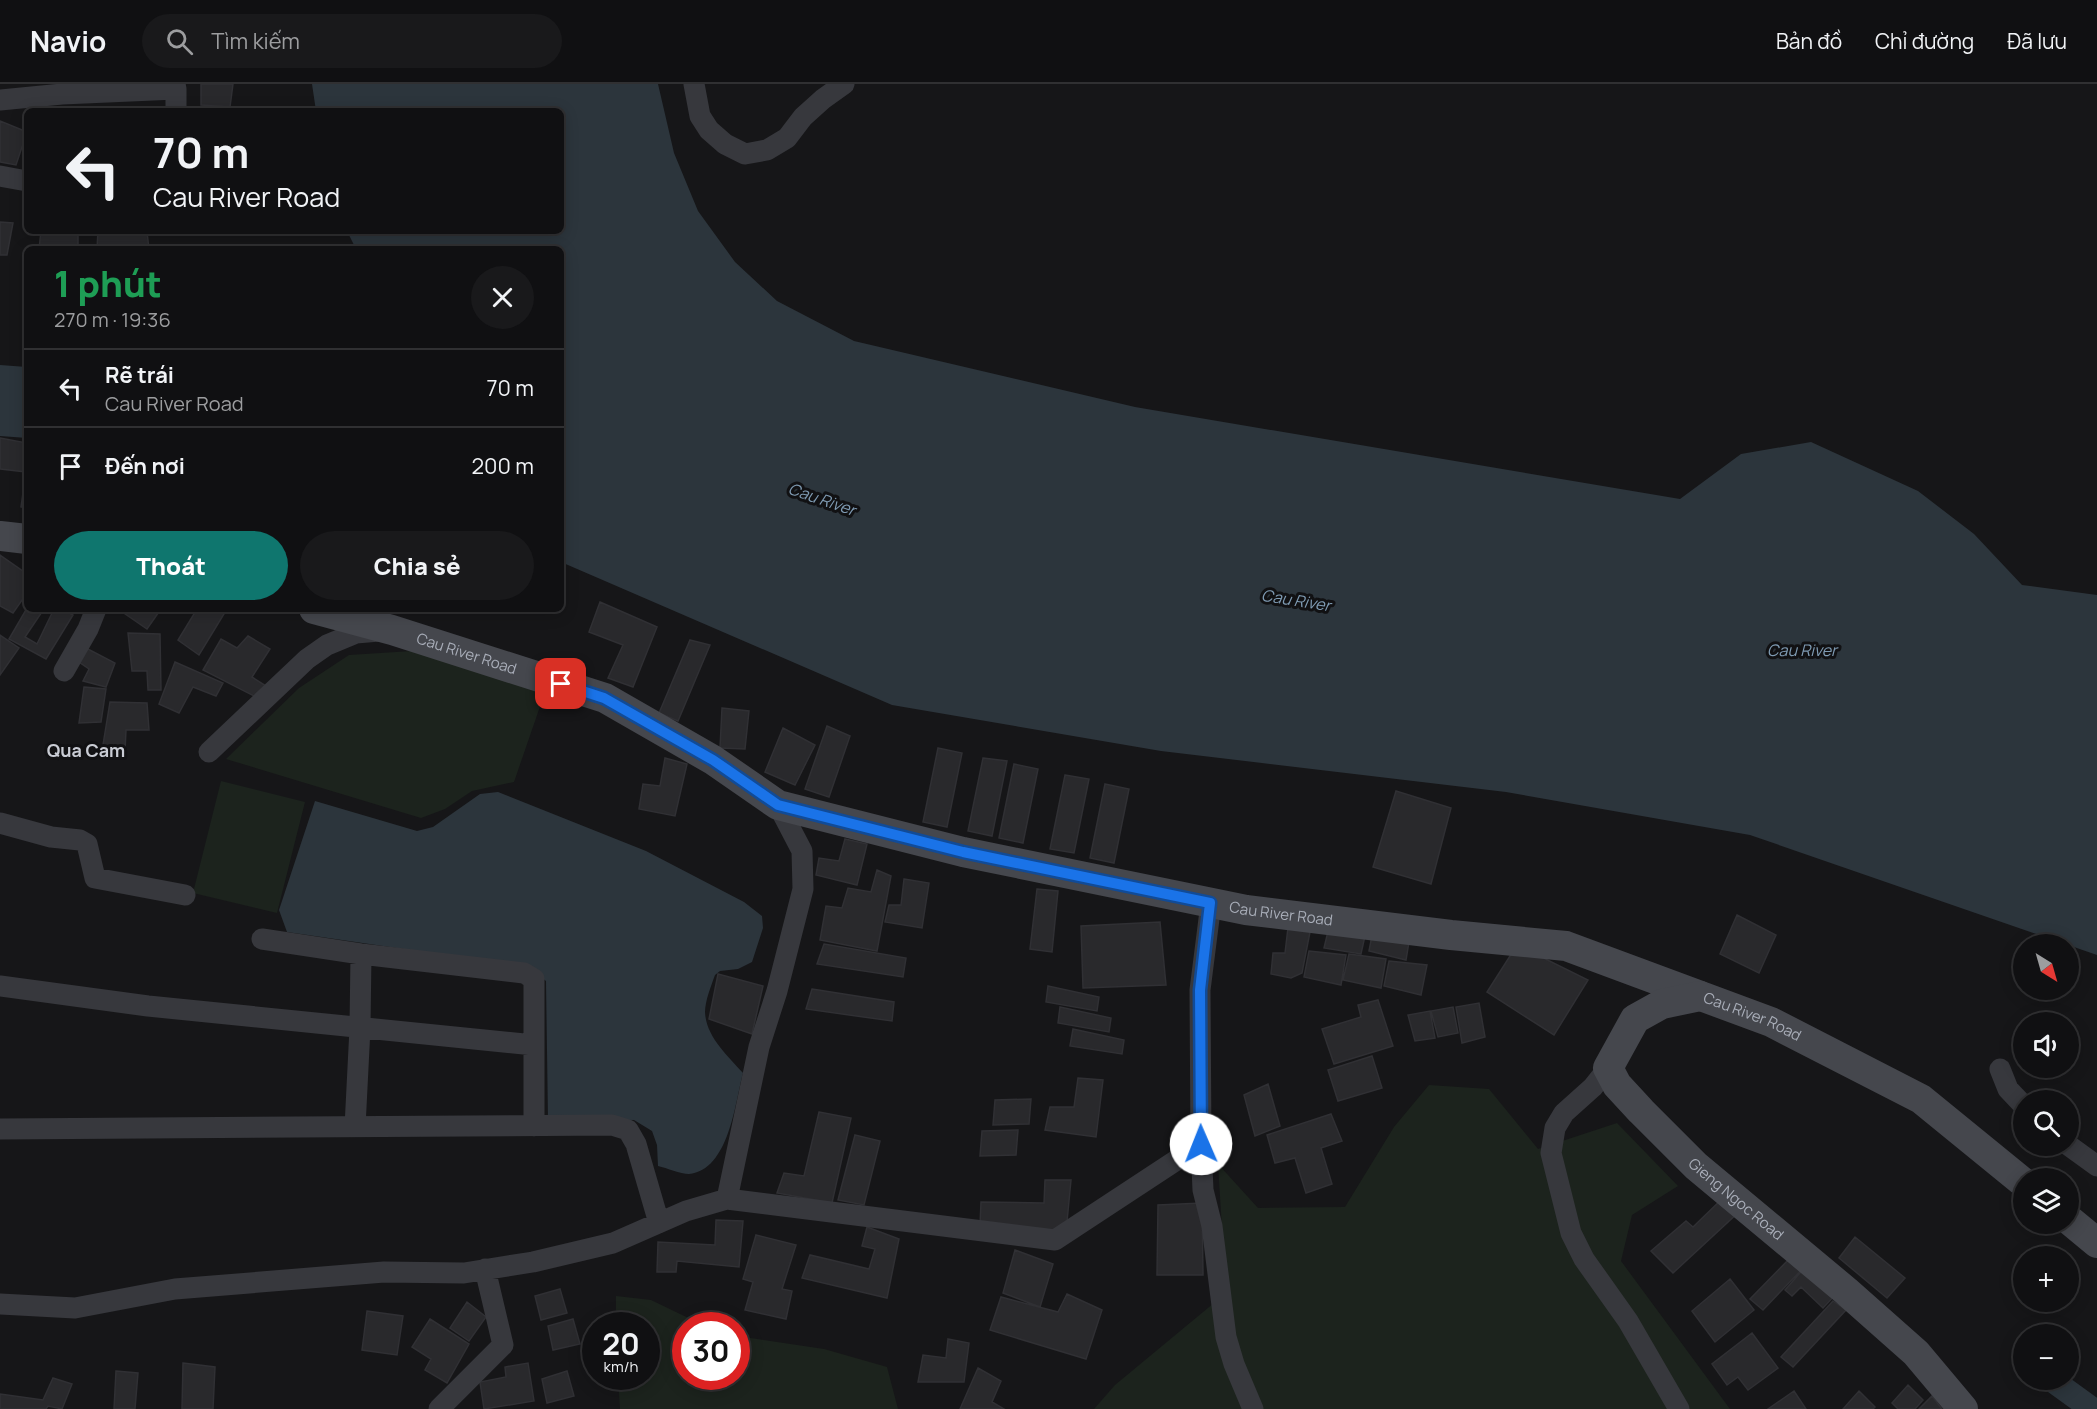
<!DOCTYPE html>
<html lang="vi">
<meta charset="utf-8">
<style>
:root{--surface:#101012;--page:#19191b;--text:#f1f3f6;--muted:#9c9d9f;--line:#303032;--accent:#0f766e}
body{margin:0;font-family:Manrope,sans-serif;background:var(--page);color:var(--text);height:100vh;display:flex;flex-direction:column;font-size:22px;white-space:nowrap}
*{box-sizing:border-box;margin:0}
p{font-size:20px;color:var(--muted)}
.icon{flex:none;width:33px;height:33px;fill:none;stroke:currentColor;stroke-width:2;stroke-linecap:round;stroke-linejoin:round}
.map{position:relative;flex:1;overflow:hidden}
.panel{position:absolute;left:24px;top:162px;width:540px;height:366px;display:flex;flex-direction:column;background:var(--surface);border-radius:9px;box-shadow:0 3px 15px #0003,0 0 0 2px var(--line)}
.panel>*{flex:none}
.guide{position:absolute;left:24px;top:24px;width:540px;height:126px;border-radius:9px;box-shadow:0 3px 15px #0003,0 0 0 2px var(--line);background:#101012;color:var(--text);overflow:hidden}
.needle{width:39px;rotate:143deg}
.buttons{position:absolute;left:2013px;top:850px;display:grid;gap:12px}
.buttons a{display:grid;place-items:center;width:66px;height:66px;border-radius:50%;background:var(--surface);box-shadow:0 3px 15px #0003,0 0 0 2px var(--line);font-size:30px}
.speed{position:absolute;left:582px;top:1228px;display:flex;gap:12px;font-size:30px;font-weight:700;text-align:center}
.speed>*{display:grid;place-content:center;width:78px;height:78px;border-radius:50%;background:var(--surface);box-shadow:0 3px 15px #0003,0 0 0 2px var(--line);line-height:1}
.speed small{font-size:15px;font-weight:400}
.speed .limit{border:9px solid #d22;background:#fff;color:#111}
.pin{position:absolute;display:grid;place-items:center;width:51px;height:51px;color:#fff;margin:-26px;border-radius:12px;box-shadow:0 3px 9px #0006}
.me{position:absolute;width:66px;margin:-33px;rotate:359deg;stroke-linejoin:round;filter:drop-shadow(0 0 4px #0008)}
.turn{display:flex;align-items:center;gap:21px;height:126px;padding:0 30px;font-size:27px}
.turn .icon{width:78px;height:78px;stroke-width:2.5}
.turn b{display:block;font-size:42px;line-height:51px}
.round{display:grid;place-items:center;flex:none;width:63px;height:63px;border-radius:32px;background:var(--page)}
.head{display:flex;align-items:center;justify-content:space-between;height:102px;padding:0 30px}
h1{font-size:36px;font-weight:800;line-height:45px;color:#1e9e55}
.cta{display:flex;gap:12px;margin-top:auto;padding:12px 30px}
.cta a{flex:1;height:69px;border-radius:36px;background:var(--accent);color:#fff;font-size:24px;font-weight:800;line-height:69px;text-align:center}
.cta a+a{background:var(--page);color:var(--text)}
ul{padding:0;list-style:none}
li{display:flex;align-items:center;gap:18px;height:78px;padding:0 30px;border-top:2px solid var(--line)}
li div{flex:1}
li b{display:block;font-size:22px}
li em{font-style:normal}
header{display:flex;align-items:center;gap:36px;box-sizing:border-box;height:84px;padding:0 30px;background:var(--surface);border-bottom:2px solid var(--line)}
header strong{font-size:28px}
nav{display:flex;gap:33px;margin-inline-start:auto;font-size:21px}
.search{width:420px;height:54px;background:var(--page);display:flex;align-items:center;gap:15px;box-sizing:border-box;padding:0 21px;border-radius:33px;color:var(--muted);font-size:22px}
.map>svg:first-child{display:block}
.green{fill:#1c231d}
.water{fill:#2c353c}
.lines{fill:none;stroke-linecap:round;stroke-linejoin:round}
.canal{stroke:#2c353c;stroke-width:24}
.building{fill:#29292c;stroke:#303034;stroke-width:1.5}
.street{stroke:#37383d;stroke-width:21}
.secondary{stroke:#45474d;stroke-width:30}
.route-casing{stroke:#114b97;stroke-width:15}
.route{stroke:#1a73e8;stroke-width:10}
.labels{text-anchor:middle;stroke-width:6;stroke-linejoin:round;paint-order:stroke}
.street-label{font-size:15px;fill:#a8adb8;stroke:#111113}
.water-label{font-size:16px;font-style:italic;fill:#7f9bb3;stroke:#111113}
.quarter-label{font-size:18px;font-weight:bold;fill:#c9ccd4;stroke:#111113}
</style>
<header>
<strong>Navio</strong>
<div class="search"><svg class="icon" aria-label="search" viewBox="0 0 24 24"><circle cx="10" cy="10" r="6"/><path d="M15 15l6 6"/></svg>Tìm kiếm</div>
<nav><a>Bản đồ</a><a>Chỉ đường</a><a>Đã lưu</a></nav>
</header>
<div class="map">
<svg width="2097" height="1325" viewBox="0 0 2097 1325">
<rect width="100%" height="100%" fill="#161618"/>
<!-- green -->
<path class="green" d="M412,567L545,608L514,698L472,707L445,725L421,734L226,675L299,604L349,571Z
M221,697L305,718L277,829L193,809Z
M1429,1001L1489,1005L1538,1065L1617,1039L1678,1102L1632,1131L1621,1177L1730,1325H1094L1115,1301L1226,1209L1218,1080L1258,1124L1345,1123L1394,1043Z
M616,1212L651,1216L705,1242H686V1293H736L737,1252L824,1265L887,1283L898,1325H620L618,1293H646V1242H616Z"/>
<!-- water -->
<path class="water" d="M312,0H658L674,69L698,127L735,178L777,217L854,257L1135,323L1680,415L1741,370L1811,358L1918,407L1974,450L2022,501L2097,511V871L1750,751L1506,708L1161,667L892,621L561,478V165H356L347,147H561V27H316Z
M0,281L27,283V354L0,352Z
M498,708L646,767L744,818L762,832L763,844L752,878L738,885L720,887L715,891C711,902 705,917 705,928C706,953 728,972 743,989C735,1019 729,1086 689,1090C680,1090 667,1084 658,1082L657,1061L652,1047L634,1036L548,1035L546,897L528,883L287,848L279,826L315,717L417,747L433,743L480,710Z"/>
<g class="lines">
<!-- canal -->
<path class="canal" d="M2052,1296L2092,1325"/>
</g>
<!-- building -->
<path class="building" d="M201,0H233L230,23L201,21Z
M0,37L27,48L16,81L0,78Z
M0,138L13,139L7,171H0Z
M41,147H57L78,150V165H39Z
M98,147L147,148L149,165H97Z
M245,161V165H189Z
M0,354L27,359V424L21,423L26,388L0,385Z
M0,471L27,490V509L13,529L0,522Z
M600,518L657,543L633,603L608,594L623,561L589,548Z
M27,524L44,525L25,553L37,560L54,525H62L73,531L46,575L9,555Z
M118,525H161L147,545Z
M197,525H227L199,571L178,556Z
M128,549L160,550L161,606H148L147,587H132Z
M0,551L19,564L0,591Z
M248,552L270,565L252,593L266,602L258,614L203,586L221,555L237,564Z
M690,556L710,561L678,637L659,629Z
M84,563L115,579L106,603L83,597L89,585L76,576Z
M175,578L223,599L216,612L193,603L179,629L159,620Z
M84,603L106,605L101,638L79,639Z
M110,618L147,619L149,646H126L125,667H102Z
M722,624L749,627L745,665L720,664Z
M827,642L850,652L829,713L805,705Z
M783,644L815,661L795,701L765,688Z
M938,664L962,669L947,743L923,738Z
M665,674L687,680L675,732L639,725L643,700L660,702Z
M983,674L1007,677L992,752L968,747Z
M1014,680L1038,685L1023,759L999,754Z
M1065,691L1089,695L1074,769L1050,765Z
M1105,700L1129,705L1114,779L1090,774Z
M1396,707L1451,724L1431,800L1373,783Z
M845,755L867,760L857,801L816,791L819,774L839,777Z
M877,786L891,792L877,867L820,856L826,822L842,824L848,804L871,808Z
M904,795L929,799L922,844L885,838L889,821H901Z
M1037,805L1058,807L1052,868L1030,865Z
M1737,831L1776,851L1759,889L1720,870Z
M1289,835L1312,838L1302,889L1291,894L1271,890L1273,869H1285Z
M1160,838L1166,901L1083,904L1081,842Z
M1330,839L1367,843L1361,870L1324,864Z
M1374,841L1411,846L1406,876L1369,867Z
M824,860L906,874L903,893L817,880Z
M1517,861L1588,896L1554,951L1487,908Z
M1309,867L1346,871L1341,901L1304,893Z
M1349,870L1386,875L1381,904L1343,896Z
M1389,877L1427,881L1421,911L1384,902Z
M718,890L763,902L752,950L709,935Z
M1048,902L1099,913L1097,927L1046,918Z
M812,905L894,918L892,937L806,925Z
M1378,916L1393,962L1334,980L1322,945L1361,933L1358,921Z
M1479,919L1485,953L1462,959L1456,923Z
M1060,923L1111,934L1109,948L1058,939Z
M1453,923L1458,949L1438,953L1431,927Z
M1430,927L1435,954L1415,957L1408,931Z
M1073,945L1124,956L1122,970L1070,962Z
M1372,972L1382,1004L1338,1017L1328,986Z
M1078,994L1103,996L1096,1053L1045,1046L1050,1023H1074Z
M1268,1000L1280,1042L1255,1052L1244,1011Z
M1031,1015L1029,1040L993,1041L995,1016Z
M819,1028L851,1034L832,1119L777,1109L784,1089L804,1092Z
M1331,1030L1342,1057L1321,1064L1332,1100L1306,1109L1295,1074L1275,1079L1267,1051Z
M1018,1046L1016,1071L980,1072L982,1047Z
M855,1051L880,1057L864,1121L838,1116Z
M1045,1096H1071L1066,1148L980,1141L981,1118L1044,1119Z
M1725,1112L1741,1126L1673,1189L1651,1167L1686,1137L1693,1143Z
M1202,1119L1203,1191H1157L1158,1121Z
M716,1136L743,1137L739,1183L677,1177L676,1188H657L658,1158L715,1161Z
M867,1143L899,1155L887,1214L802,1194L810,1171L869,1185L875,1165L862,1162Z
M756,1151L796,1161L782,1205L792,1207L786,1235L745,1226L753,1198L743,1195Z
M1855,1153L1905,1194L1887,1214L1839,1174Z
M1015,1166L1053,1180L1040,1223L1003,1209Z
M1793,1171L1805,1182L1763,1226L1750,1215Z
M1808,1180L1838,1208L1823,1224L1801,1203L1792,1212L1785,1206Z
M1730,1195L1754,1226L1715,1258L1692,1227Z
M560,1205L567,1229L541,1236L535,1212Z
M1067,1210L1102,1226L1086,1275L990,1246L1001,1213L1058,1228Z
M1833,1217L1846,1226L1793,1283L1781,1273Z
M467,1218L486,1233L469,1257L450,1244Z
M367,1227L403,1232L397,1271L362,1266Z
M430,1235L469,1260L447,1299L425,1286L431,1275L412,1263Z
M573,1235L580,1260L553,1266L548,1242Z
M1752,1249L1778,1284L1748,1306L1738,1293L1727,1301L1712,1280Z
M948,1255L969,1259L964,1298H918L923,1271L946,1274Z
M183,1279L215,1283L213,1325H182Z
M528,1279L534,1317L484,1325L480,1298L506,1293L505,1283Z
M978,1284L1001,1297L992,1318L1004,1325H960Z
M116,1287L138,1289L135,1325H114Z
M567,1287L574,1312L547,1319L542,1295Z
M53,1294L72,1300L62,1325L48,1322L46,1325H0V1310L43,1316Z
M1908,1301L1923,1316L1915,1325H1898L1892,1319Z
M1794,1307L1806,1325H1768Z
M1859,1307L1875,1323L1873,1325H1843Z
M1932,1312L1942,1325H1919Z"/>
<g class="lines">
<!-- street -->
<path class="street" d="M694,0L700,32L709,46L725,60L745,70L767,66L787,54L803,33L823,15L844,0
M176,5V27
M0,16L62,10L176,5L175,0
M0,92L27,97
M64,587L88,545L96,525
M209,668L307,575L327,561L356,549L379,547
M0,739L51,753L80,756L87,760L95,794L185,811
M1211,819L1200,906L1201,1060L1203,1106L1212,1142L1226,1253L1234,1280L1253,1325
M262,855L361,870L524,889L534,895V1042
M0,902L148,922L534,961
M1608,984L1593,1003L1564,1029L1555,1044L1551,1069L1571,1149L1584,1175L1628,1237L1679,1325
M2000,985L2008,1005L2024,1022
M355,1043L360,944L361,870
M0,1045L612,1041L628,1046L636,1060L659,1139
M2068,1061L2097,1082
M727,1115L1055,1156L1201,1060
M0,1220L75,1224L175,1205L384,1188L464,1189L533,1178L613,1159L686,1127L727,1115L759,963L777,907L803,805L802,767L778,721
M439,1325L503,1261L485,1185"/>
<!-- secondary -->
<g class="secondary">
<path d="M0,452L27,455"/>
<path id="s1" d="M314,525L392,546L605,614L713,676L778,721L963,768L1246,826L1451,851L1566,862L1771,938L1921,1015L2024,1099"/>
<path id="s2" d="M1700,912L1662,920L1635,935L1608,984L1617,1001L1641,1027L1696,1082L1846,1207L1916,1269L1963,1325"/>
<path d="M2068,1135L2097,1159"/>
</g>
</g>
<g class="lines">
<!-- route casing -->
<g class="route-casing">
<path id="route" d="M561,600L604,614L713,676L778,721L963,768L1210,819L1200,906L1201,1060"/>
</g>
<!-- route -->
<use href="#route" class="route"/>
</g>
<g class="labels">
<!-- street labels -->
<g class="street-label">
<text dy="5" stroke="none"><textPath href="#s1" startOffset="159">Cau River Road</textPath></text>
<text dy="5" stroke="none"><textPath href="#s1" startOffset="1023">Cau River Road</textPath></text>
<text dy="5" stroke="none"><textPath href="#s1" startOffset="1509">Cau River Road</textPath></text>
<text dy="5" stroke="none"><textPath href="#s2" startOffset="310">Gieng Ngoc Road</textPath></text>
</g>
<!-- water labels -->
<g class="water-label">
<text transform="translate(822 415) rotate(19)" y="6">Cau River</text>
<text transform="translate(1296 516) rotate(9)" y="6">Cau River</text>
<text x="1802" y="572">Cau River</text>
</g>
<!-- quarter labels -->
<g class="quarter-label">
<text x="86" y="673">Qua Cam</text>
</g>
</g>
</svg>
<div class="buttons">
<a><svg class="needle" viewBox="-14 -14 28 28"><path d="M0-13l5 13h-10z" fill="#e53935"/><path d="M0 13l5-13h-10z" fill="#9c9d9f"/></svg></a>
<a><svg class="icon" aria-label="sound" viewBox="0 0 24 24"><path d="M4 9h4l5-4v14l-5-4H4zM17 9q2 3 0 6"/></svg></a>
<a><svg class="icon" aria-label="search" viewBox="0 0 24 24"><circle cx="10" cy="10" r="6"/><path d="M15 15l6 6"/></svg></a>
<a><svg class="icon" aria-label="layers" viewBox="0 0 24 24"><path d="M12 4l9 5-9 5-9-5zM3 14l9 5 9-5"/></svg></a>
<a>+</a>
<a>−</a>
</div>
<div class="speed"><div>20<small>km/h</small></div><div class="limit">30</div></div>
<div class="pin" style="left:561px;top:600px;background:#d93025"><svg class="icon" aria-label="arrive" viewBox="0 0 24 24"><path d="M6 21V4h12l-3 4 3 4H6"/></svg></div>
<svg class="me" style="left:1201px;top:1060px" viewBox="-20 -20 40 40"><circle r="19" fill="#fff"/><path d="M0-13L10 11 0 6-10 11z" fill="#1a73e8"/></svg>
<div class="guide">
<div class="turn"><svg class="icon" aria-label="left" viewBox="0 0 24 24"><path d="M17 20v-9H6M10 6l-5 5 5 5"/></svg><div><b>70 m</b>Cau River Road</div></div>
</div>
<section class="panel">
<div class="head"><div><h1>1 phút</h1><p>270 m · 19:36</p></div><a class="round"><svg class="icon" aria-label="close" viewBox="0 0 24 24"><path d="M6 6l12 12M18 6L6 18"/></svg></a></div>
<ul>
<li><svg class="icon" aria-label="left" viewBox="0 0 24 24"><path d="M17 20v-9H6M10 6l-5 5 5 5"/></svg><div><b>Rẽ trái</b><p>Cau River Road</p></div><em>70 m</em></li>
<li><svg class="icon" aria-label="arrive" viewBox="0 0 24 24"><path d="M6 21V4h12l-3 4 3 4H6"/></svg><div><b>Đến nơi</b></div><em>200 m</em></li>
</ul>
<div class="cta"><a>Thoát</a><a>Chia sẻ</a></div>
</section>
</div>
